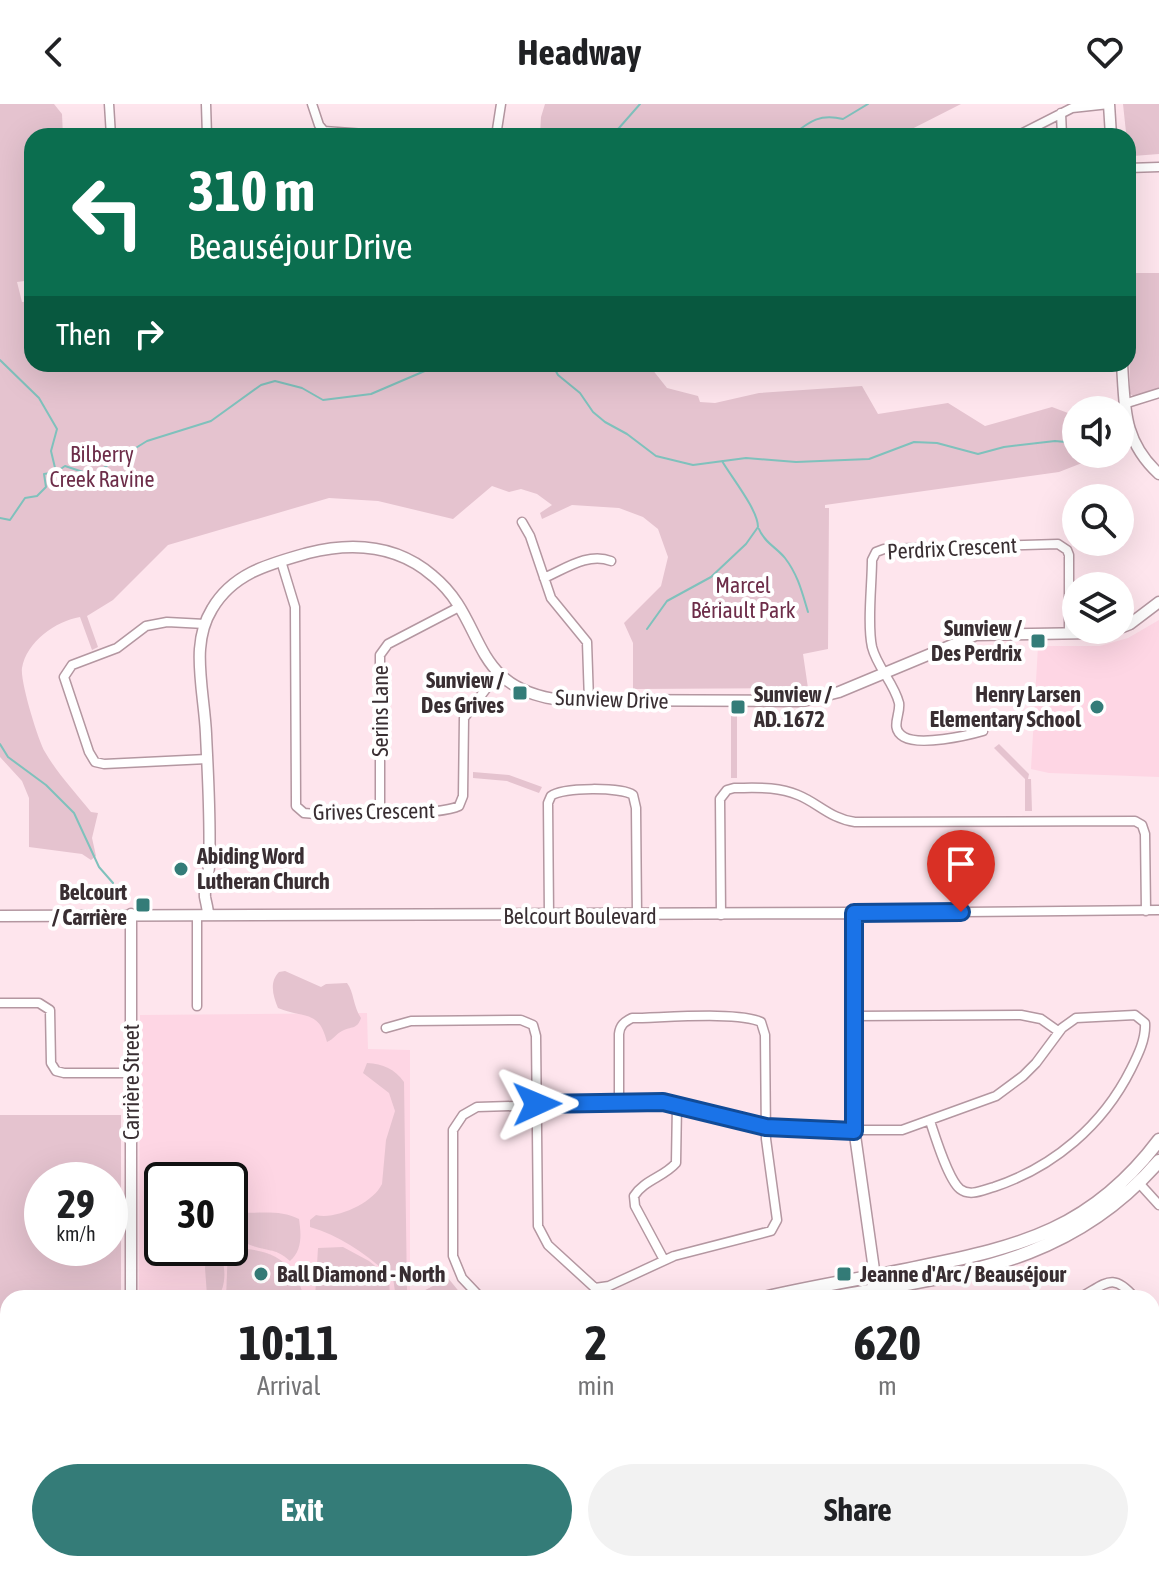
<!DOCTYPE html>
<meta charset="utf-8">
<style>
:root{--surface:#fff;--page:#f2f2f2;--text:#202124;--muted:#757577;--accent:#347c78}
body{margin:0;font-family:"Asap Condensed",sans-serif;background:var(--page);color:var(--text);height:100vh;display:flex;flex-direction:column;font-size:30px;white-space:nowrap}
*{box-sizing:border-box;margin:0}
p{font-size:26px;color:var(--muted)}
.icon{flex:none;width:44px;height:44px;fill:none;stroke:currentColor;stroke-width:2;stroke-linecap:round;stroke-linejoin:round}
.map{position:relative;flex:1;overflow:hidden}
.drawer{position:absolute;left:0px;top:1186px;width:1160px;height:282px;display:flex;flex-direction:column;background:var(--surface);border-radius:24px 24px 0 0;box-shadow:0 8px 32px #0002}
.drawer>*{flex:none}
.guide{position:absolute;left:24px;top:24px;width:1112px;height:244px;border-radius:24px;box-shadow:0 8px 32px #0002;background:#0b6e4f;color:#fff;overflow:hidden}
.buttons{position:absolute;left:1062px;top:292px;display:grid;gap:16px}
.buttons a{display:grid;place-items:center;width:72px;height:72px;border-radius:50%;background:var(--surface);box-shadow:0 8px 32px #0002;font-size:40px}
.speed{position:absolute;left:24px;top:1058px;display:flex;gap:16px;font-size:40px;font-weight:700;text-align:center}
.speed>*{display:grid;place-content:center;width:104px;height:104px;border-radius:50%;background:var(--surface);box-shadow:0 8px 32px #0002;line-height:1}
.speed small{font-size:20px;font-weight:400}
.speed .limit{border:4px solid #111;border-radius:12px;background:#fff;color:#111}
.pin{position:absolute;display:grid;place-items:center;width:68px;height:68px;color:#fff;margin:-82px -34px;border-radius:50% 50% 50% 0;rotate:-45deg;box-shadow:0 0 8px #0007}
.pin .icon{rotate:45deg}
.me{position:absolute;width:88px;margin:-44px;rotate:89deg;stroke-linejoin:round;filter:drop-shadow(0 0 6px #0008)}
.turn{display:flex;align-items:center;gap:28px;height:168px;padding:0 32px;font-size:36px}
.turn .icon{width:104px;height:104px;stroke-width:2.5}
.turn b{display:block;font-size:56px;line-height:68px}
.then{display:flex;align-items:center;height:76px;padding:0 32px;background:#0003;gap:16px;font-size:30px}
.eta{display:flex;justify-content:space-evenly;align-items:center;height:136px;text-align:center}
.eta b{font-size:48px;font-weight:700;line-height:56px}
.button{display:flex;gap:16px;margin-top:auto;padding:16px 32px}
.button a{flex:1;height:92px;border-radius:48px;background:var(--accent);color:#fff;font-size:32px;font-weight:700;line-height:92px;text-align:center}
.button a+a{background:var(--page);color:var(--text)}
header{display:flex;justify-content:space-between;align-items:center;height:104px;padding:0 32px;background:var(--surface);font-size:36px;font-weight:700}
.map>svg:first-child{display:block}
.built{fill:#fed6e4;fill-rule:evenodd}
.green{fill:#e5c3cf;fill-rule:evenodd}
.lines{fill:none;stroke-linecap:round;stroke-linejoin:round}
.stream{stroke:#7fc1bc;stroke-width:2}
.minor-casing{stroke:#b497a1;stroke-width:11}
.tertiary-casing{stroke:#b497a1;stroke-width:13}
.secondary-casing{stroke:#b497a1;stroke-width:15}
.minor{stroke:#fff;stroke-width:8}
.tertiary{stroke:#fff;stroke-width:10}
.secondary{stroke:#fff;stroke-width:12}
.route-casing{stroke:#114b97;stroke-width:20}
.route{stroke:#1a73e8;stroke-width:14}
.poi-dot{fill:#347c78;stroke:#fff;stroke-width:3}
.labels{text-anchor:middle;stroke-width:8;stroke-linejoin:round;paint-order:stroke}
.park-label{font-size:22px;fill:#6d2d49;stroke:#fff}
.street-label{font-size:22px;fill:#392e32;stroke:#fff}
.poi-label{font-size:22px;font-weight:bold;fill:#392e32;stroke:#fff;text-anchor:end}
</style>
<header><svg class="icon" aria-label="back" viewBox="0 0 24 24"><path d="M15 5l-7 7 7 7"/></svg>Headway<svg class="icon" aria-label="heart" viewBox="0 0 24 24"><path d="M12 20l-8-8c-3-5 5-10 8-4 3-6 11-1 8 4z"/></svg></header>
<div class="map">
<svg width="1159" height="1467" viewBox="0 0 1159 1467">
<rect width="100%" height="100%" fill="#fee5ed"/>
<!-- built -->
<path class="built" d="M1159,516V673L1049,669L1031,665L1038,542H1100L1128,534Z
M367,909L368,945L410,946V1194H139L140,911ZM162,1076H230V1144H162Z
M117,1460H329V1467H117Z
M546,1460H896L895,1467H544Z
M923,1460H1087V1467H922Z"/>
<!-- green -->
<path class="green" d="M0,0H54L62,10L63,32H32V176L17,178L22,198L32,197V260H648L667,284L698,292L700,298L715,299L759,289L862,282L878,310L948,299L985,322L1052,303L1076,312V350H1105L1059,368L825,401V404H829L828,545L803,550L808,584L633,585V539L624,519L661,482L668,453L658,425L643,413L619,404L572,401L542,415L540,409L552,401L537,390L521,385L509,388L492,382L453,415L378,397L329,394L168,441L113,496L87,512L98,543L92,546L80,513C56,517 26,538 22,564C20,577 38,636 45,648C57,669 76,689 91,708L98,709L92,734L96,752L91,756L82,750L29,743V694L22,677L0,653Z
M545,0H961L898,32H540L541,13Z
M1123,0H1159V50L1133,52L1128,47Z
M1134,169H1159V286L1139,295L1130,290L1128,183Z
M731,610H737V674H731Z
M999,640L1029,670L1028,675H1031L1032,707H1025V675L994,644Z
M473,668L509,671L542,683L539,689L507,677L473,674Z
M285,867L321,883L326,880L347,879C354,888 353,902 361,914C357,926 351,922 342,927C336,930 334,935 327,938C319,905 304,915 278,904C273,892 269,878 279,868Z
M367,959C383,960 395,965 404,978L407,1187L403,1194H396L393,1174C368,1152 342,1132 310,1123V1116L316,1111C336,1116 373,1099 382,1080L386,1036L395,1007L389,989L363,969Z
M0,1011H121V1194H8V1235L5,1219L0,1215ZM42,1076H110V1144H42Z
M230,1108C253,1111 278,1104 299,1115C301,1129 303,1146 290,1157C275,1144 270,1148 253,1142C243,1139 238,1133 230,1127Z
M343,1143L369,1157L389,1173L390,1194H315L318,1144Z
M207,1144H219C225,1159 228,1181 217,1194H208L207,1191L205,1164Z
M228,1144C267,1144 294,1153 304,1194H226Z
M448,1174L461,1190L458,1194H410V1188L414,1192Z
M1159,1314V1467H1087V1460H1152V1316Z
M178,1460H283L282,1467H177Z"/>
<g class="lines">
<!-- stream -->
<path class="stream" d="M608,32L619,24L640,0
M791,32C809,18 819,9 843,15L868,0
M0,256L39,294L57,325L51,347L56,368
M552,260L558,271L580,289L593,308L605,318L627,330L656,352L693,361L746,354L796,358L869,355L914,338L937,339L978,350L1004,343L1055,337L1076,339
M0,414L10,416L25,394L37,392L46,383L44,370L56,368L65,362L92,371L147,337L211,317L261,281L275,277L302,284L323,296L371,290L441,260
M759,425C764,438 777,444 785,454C798,471 802,488 808,508
M647,525L667,497L711,473L746,440L758,423C758,406 732,374 722,357
M0,640L8,653L46,681L74,709L99,763L113,779"/>
<!-- minor casing -->
<g class="minor-casing">
<path id="minor" d="M109,0L111,32
M206,0L207,32
M312,0L319,21L324,27L392,32
M1061,9L1062,32
M496,32L501,0
M1017,32L1072,4L1109,0
M1128,64L1159,63
M1124,300L1159,289
M522,418L530,432L551,494L587,538L589,597
M281,457L295,503L296,697V702L304,709C329,712 439,712 459,702L463,692L464,614L498,569
M544,474C565,465 588,448 611,457
M205,520L167,518L146,522L117,544L72,561L64,573L89,648L95,658L104,660L207,655
M983,627C966,632 920,642 904,633C889,624 901,611 899,599C894,579 877,563 872,543C867,520 872,480 872,456L876,448L884,445L1058,440L1067,446L1069,451V529
M380,709V551L388,540L459,503
M854,809L1159,806
M721,811L720,695L727,686L734,684C755,684 777,682 798,691C818,699 831,715 855,718L1135,717L1142,721L1145,730L1146,807
M549,812L548,699L551,692C562,683 622,683 633,691L636,704L637,811
M0,899H39L50,906L51,959L56,967L64,969H131
M197,902V811
M854,912L1021,911L1041,915L1058,927
M386,924L411,917L521,916L533,921L536,932L538,1122L548,1141L595,1184L609,1182L674,1152L771,1127L777,1116L766,1035L765,931L761,918C739,907 660,914 632,914C624,918 620,921 619,930V998
M1139,1079L1159,1101
M664,1156L635,1102L634,1092C644,1076 664,1073 676,1059L677,1000
M481,1194L462,1174L453,1152V1026L463,1011L477,1003L663,998L781,1026H902L996,992L1023,972L1036,959L1062,924L1076,914L1135,911L1145,919C1146,935 1138,951 1131,965C1103,1021 1054,1063 994,1083C983,1086 970,1093 960,1085C948,1075 935,1032 930,1017
M1079,1194C1106,1180 1112,1167 1135,1194
M1152,1223L1159,1272
M1152,1301L1159,1299
M369,1467L370,1460
M465,1467V1460"/>
</g>
<!-- tertiary casing -->
<g class="tertiary-casing">
<path id="tertiary" d="M1109,0L1111,32
M1122,260C1125,304 1123,337 1159,370
M1120,524L1130,520L1159,498
M131,810V1194
M208,811C208,804 206,799 205,793C204,783 208,773 209,763C211,719 208,674 206,630C205,604 198,570 200,545C201,531 204,518 212,505C233,469 269,460 308,449C352,438 397,441 433,472C488,517 467,584 561,596L803,597L839,588L976,531L1094,529L1110,526
M0,812L854,809L853,1017L878,1194
M105,1467V1460
M908,1467L909,1460"/>
</g>
<!-- secondary casing -->
<g class="secondary-casing">
<path id="secondary" d="M764,1194C815,1182 867,1174 919,1163C1021,1143 1093,1124 1159,1036
M831,1194C959,1169 1068,1162 1159,1057
M519,1467L520,1460
M530,1467L531,1460"/>
</g>
<!-- minor -->
<use href="#minor" class="minor"/>
<!-- tertiary -->
<use href="#tertiary" class="tertiary"/>
<!-- secondary -->
<use href="#secondary" class="secondary"/>
</g>
<g class="lines">
<!-- route casing -->
<g class="route-casing">
<path id="route" d="M537,1000L663,998L766,1023L854,1027V809L961,808"/>
</g>
<!-- route -->
<use href="#route" class="route"/>
</g>
<!-- markers -->
<g class="poi-dot">
<rect x="1030" y="529" width="16" height="16" rx="4"/>
<rect x="512" y="581" width="16" height="16" rx="4"/>
<rect x="730" y="595" width="16" height="16" rx="4"/>
<circle cx="1097" cy="603" r="8"/>
<circle cx="181" cy="765" r="8"/>
<rect x="135" y="793" width="16" height="16" rx="4"/>
<circle cx="261" cy="1170" r="8"/>
<rect x="836" y="1162" width="16" height="16" rx="4"/>
</g>
<g class="labels">
<!-- park labels -->
<g class="park-label">
<text x="102" y="358">Bilberry<tspan x="102" dy="25">Creek Ravine</tspan></text>
<text x="743" y="489">Marcel<tspan x="743" dy="25">Bériault Park</tspan></text>
</g>
<!-- street labels -->
<g class="street-label">
<text transform="translate(952 444) rotate(-3)" y="8">Perdrix Crescent</text>
<text transform="translate(612 595) rotate(2)" y="8">Sunview Drive</text>
<text transform="translate(380 607) rotate(-90)" y="8">Serins Lane</text>
<text transform="translate(374 707) rotate(-1)" y="8">Grives Crescent</text>
<text x="580" y="820">Belcourt Boulevard</text>
<text transform="translate(131 978) rotate(-90)" y="8">Carrière Street</text>
</g>
<!-- poi labels -->
<g class="poi-label">
<text x="1022" y="532">Sunview /<tspan x="1022" dy="25">Des Perdrix</tspan></text>
<text x="504" y="584">Sunview /<tspan x="504" dy="25">Des Grives</tspan></text>
<text x="754" y="598" text-anchor="start">Sunview /<tspan x="754" dy="25">AD. 1672</tspan></text>
<text x="1081" y="598">Henry Larsen<tspan x="1081" dy="25">Elementary School</tspan></text>
<text x="197" y="760" text-anchor="start">Abiding Word<tspan x="197" dy="25">Lutheran Church</tspan></text>
<text x="127" y="796">Belcourt<tspan x="127" dy="25">/ Carrière</tspan></text>
<text x="277" y="1178" text-anchor="start">Ball Diamond - North</text>
<text x="860" y="1178" text-anchor="start">Jeanne d'Arc / Beauséjour</text>
</g>
</g>
</svg>
<div class="buttons">
<a><svg class="icon" aria-label="sound" viewBox="0 0 24 24"><path d="M4 9h4l5-4v14l-5-4H4zM17 9q2 3 0 6"/></svg></a>
<a><svg class="icon" aria-label="search" viewBox="0 0 24 24"><circle cx="10" cy="10" r="6"/><path d="M15 15l6 6"/></svg></a>
<a><svg class="icon" aria-label="layers" viewBox="0 0 24 24"><path d="M12 4l9 5-9 5-9-5zM3 14l9 5 9-5"/></svg></a>
</div>
<div class="speed"><div>29<small>km/h</small></div><div class="limit">30</div></div>
<div class="pin" style="left:961px;top:808px;background:#d93025"><svg class="icon" aria-label="arrive" viewBox="0 0 24 24"><path d="M6 21V4h12l-3 4 3 4H6"/></svg></div>
<svg class="me" style="left:537px;top:1000px" viewBox="-20 -20 40 40"><path d="M0-17L14 15 0 8-14 15z" fill="#1a73e8" stroke="#fff" stroke-width="4"/></svg>
<div class="guide">
<div class="turn"><svg class="icon" aria-label="left" viewBox="0 0 24 24"><path d="M17 20v-9H6M10 6l-5 5 5 5"/></svg><div><b>310 m</b>Beauséjour Drive</div></div>
<div class="then">Then<svg class="icon" aria-label="right" viewBox="0 0 24 24"><path d="M7 20v-9h11M14 6l5 5-5 5"/></svg></div>
</div>
<section class="drawer">
<div class="eta">
<div><b>10:11</b><p>Arrival</p></div>
<div><b>2</b><p>min</p></div>
<div><b>620</b><p>m</p></div>
</div>
<div class="button"><a>Exit</a><a>Share</a></div>
</section>
</div>
